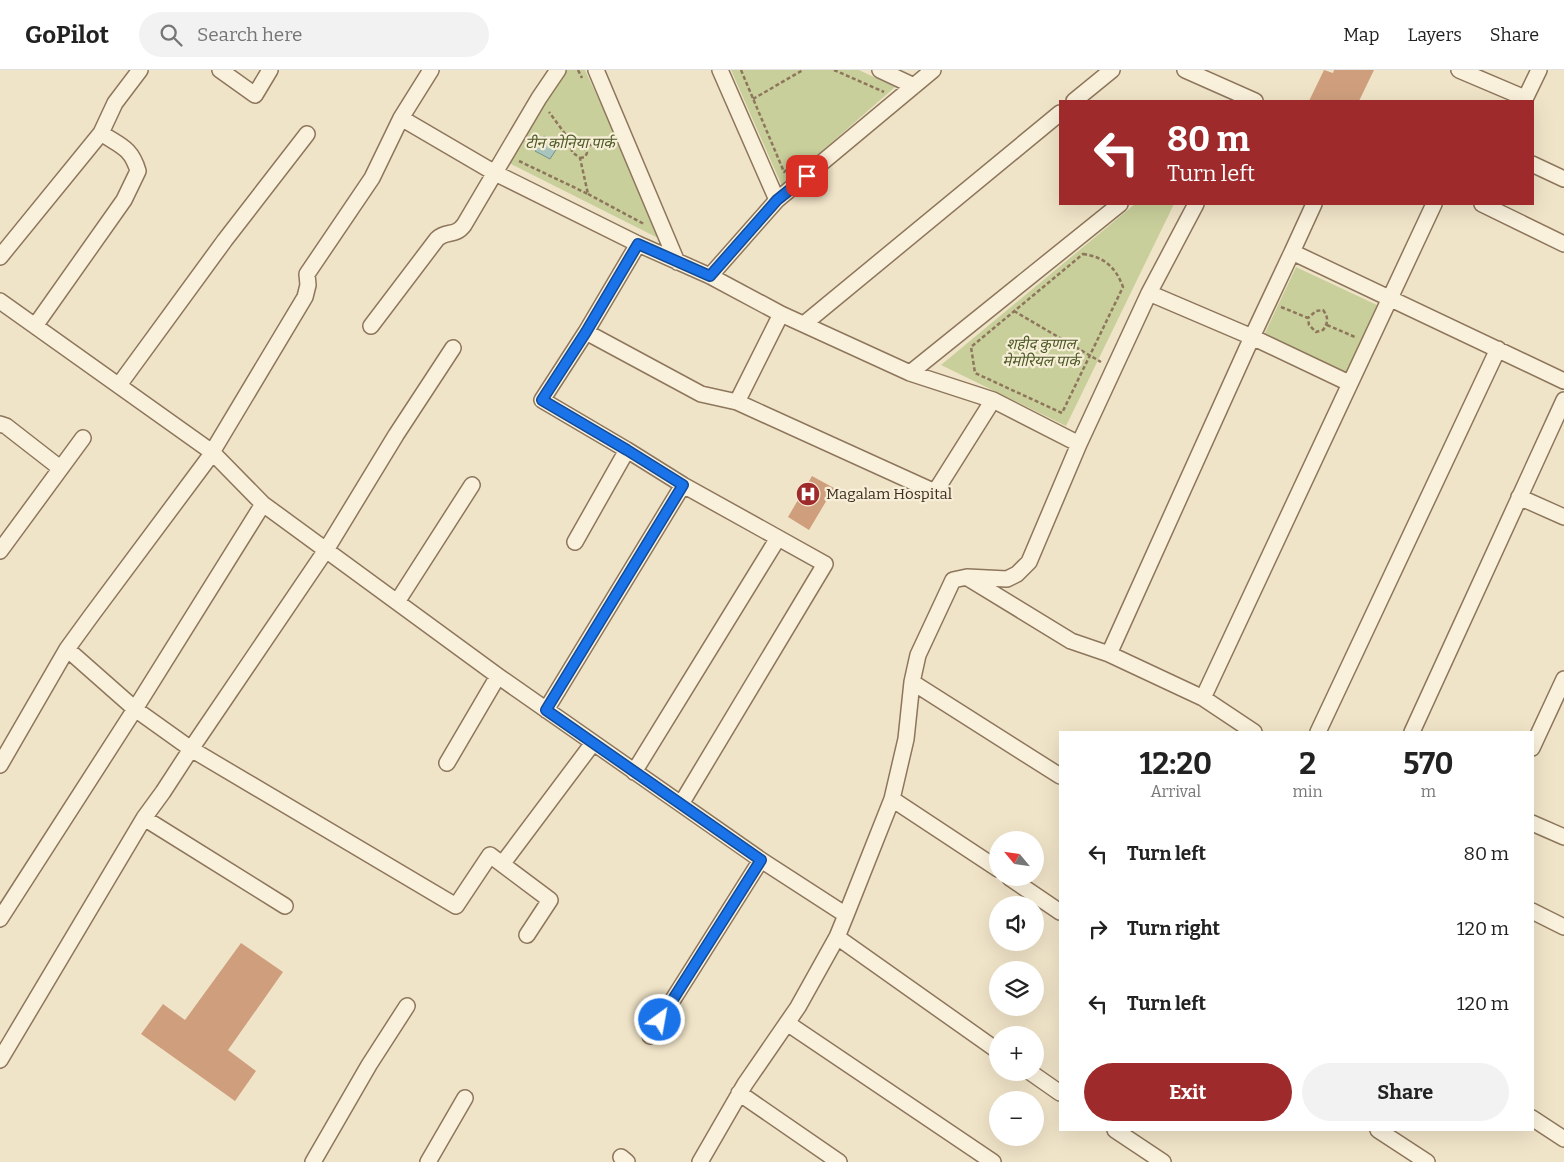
<!DOCTYPE html>
<meta charset="utf-8">
<style>
:root{--surface:#fff;--page:#f2f2f2;--text:#222;--muted:#767676;--line:#e0e0e0;--accent:#9e2a2b}
body{margin:0;font-family:Bitter,"Noto Sans Devanagari",serif;background:var(--page);color:var(--text);height:100vh;display:flex;flex-direction:column;font-size:19px;white-space:nowrap}
*{box-sizing:border-box;margin:0}
p{font-size:16px;color:var(--muted)}
.icon{flex:none;width:28px;height:28px;fill:none;stroke:currentColor;stroke-width:2;stroke-linecap:round;stroke-linejoin:round}
.map{position:relative;flex:1;overflow:hidden}
.side{position:absolute;left:1059px;top:661px;width:475px;height:400px;display:flex;flex-direction:column;background:var(--surface);border-radius:0px;box-shadow:0 5px 20px #0002}
.side>*{flex:none}
.banner{position:absolute;left:1059px;top:30px;width:475px;height:105px;border-radius:0px;box-shadow:0 5px 20px #0002;background:#9e2a2b;color:#fff;overflow:hidden}
.needle{width:32px;rotate:299deg}
.buttons{position:absolute;left:989px;top:761px;display:grid;gap:10px}
.buttons a{display:grid;place-items:center;width:55px;height:55px;border-radius:50%;background:var(--surface);box-shadow:0 5px 20px #0002;font-size:25px}
.pin{position:absolute;display:grid;place-items:center;width:42px;height:42px;color:#fff;margin:-21px;border-radius:10px;box-shadow:0 2px 8px #0006}
.me{position:absolute;width:55px;margin:-28px;rotate:32deg;stroke-linejoin:round;filter:drop-shadow(0 0 4px #0008)}
.turn{display:flex;align-items:center;gap:18px;height:105px;padding:0 25px;font-size:22px}
.turn .icon{width:65px;height:65px;stroke-width:2.5}
.turn b{display:block;font-size:35px;line-height:42px}
.eta{display:flex;justify-content:space-evenly;align-items:center;height:85px;text-align:center}
.eta b{font-size:30px;font-weight:700;line-height:35px}
.action{display:flex;gap:10px;margin-top:auto;padding:10px 25px}
.action a{flex:1;height:58px;border-radius:30px;background:var(--accent);color:#fff;font-size:20px;font-weight:700;line-height:58px;text-align:center}
.action a+a{background:var(--page);color:var(--text)}
ul{padding:0;list-style:none}
li{display:flex;align-items:center;gap:15px;height:75px;padding:0 25px}
li div{flex:1}
li b{display:block;font-size:19px}
li em{font-style:normal}
header{display:flex;align-items:center;gap:30px;box-sizing:border-box;height:70px;padding:0 25px;background:var(--surface);border-bottom:1px solid var(--line)}
header strong{font-size:24px}
nav{display:flex;gap:28px;margin-inline-start:auto;font-size:18px}
.search{width:350px;height:45px;background:var(--page);display:flex;align-items:center;gap:12px;box-sizing:border-box;padding:0 18px;border-radius:28px;color:var(--muted);font-size:19px}
.map>svg:first-child{display:block}
.green{fill:#c9cf9b}
.water{fill:#a9c4bc;stroke:#6f938a}
.building{fill:#cf9f7d}
.lines{fill:none;stroke-linecap:round;stroke-linejoin:round}
.minor-casing{stroke:#8d765c;stroke-width:18}
.path{stroke:#8d765c;stroke-width:2.5;stroke-dasharray:4 2.5;stroke-linecap:butt}
.minor{stroke:#faf1dc;stroke-width:15}
.route-casing{stroke:#114b97;stroke-width:12}
.route{stroke:#1a73e8;stroke-width:9}
.labels{text-anchor:middle;stroke-width:4.5;stroke-linejoin:round;paint-order:stroke}
.park-label{font-size:15px;font-style:italic;fill:#4d5a26;stroke:#f7eed8}
.poi-label{font-size:15px;fill:#3d2e20;stroke:#f7eed8;text-anchor:start}
</style>
<header>
<strong>GoPilot</strong>
<div class="search"><svg class="icon" aria-label="search" viewBox="0 0 24 24"><circle cx="10" cy="10" r="6"/><path d="M15 15l6 6"/></svg>Search here</div>
<nav><a>Map</a><a>Layers</a><a>Share</a></nav>
</header>
<div class="map">
<svg width="1564" height="1092" viewBox="0 0 1564 1092">
<rect width="100%" height="100%" fill="#f0e4c8"/>
<!-- green -->
<path class="green" d="M565,0H585L663,166L660,169L505,91Z
M731,0H859L895,17L782,116Z
M1135,134H1174L1066,356L941,295Z
M1296,197L1377,235L1346,303L1264,265Z"/>
<!-- water -->
<path class="water" d="M544,66L559,75L550,89L535,81Z"/>
<!-- building -->
<path class="building" d="M1324,0L1333,3L1334,0H1374L1359,31H1309Z
M812,406L834,418L809,460L788,447Z
M241,873L283,902L228,980L256,1001L235,1031L141,964L163,934L185,950Z"/>
<g class="lines">
<!-- minor casing -->
<g class="minor-casing">
<path id="minor" d="M220,0L255,25L270,0
M596,0L677,192
M880,0L914,16
M1185,0L1255,31
M1459,0L1525,28
M1074,31L1112,0
M1524,31L1539,0
M401,48L495,103L638,174L710,206L781,244L910,303L993,330L1079,374
M1532,94L1564,109
M777,130L933,0
M1482,134L1564,174
M1292,182L1314,134
M0,187L101,63L115,33L140,0
M710,206L777,130L720,0
M1149,223L1252,267L1349,313
M0,231L212,382L263,434L498,606L761,790L846,845
M781,244L737,332L935,422L993,330
M804,254L1060,43
M35,256L124,130L138,101C131,77 120,76 101,63
M371,256L437,169C446,160 455,167 464,155L539,28L558,0
M586,262L701,324L737,332
M910,303L1120,134
M119,315L225,170L307,64
M0,354L6,356L60,398
M1519,427L1564,447
M575,472L627,380
M0,481L83,368
M968,508L1071,571L1109,584
M397,532L472,415
M67,579L135,639L191,679L456,836L490,785L550,830L527,865
M912,612L1060,706
M1203,628L1434,134
M546,640L683,415L627,380L542,330L586,262L638,174
M1254,662L1203,628L1109,584L1252,267L1292,182L1564,311
M1318,662L1498,279
M1412,662L1564,330
M1532,678L1564,609
M447,693L498,606
M0,695L67,579L91,546L208,389L305,227L308,215L307,204L372,108L401,48L431,0
M634,702L778,468
M892,729L998,799
M681,734L825,494L683,415
M144,748L285,836
M1532,753L1564,767
M503,793L593,673
M1010,808L1060,842
M1532,841L1564,857
M0,849L135,639L263,434
M837,867L998,981
M787,953L993,1092
M650,966L761,790
M0,990L144,748L163,722L191,679L326,480L396,365L453,278
M1030,1002L1060,1023
M739,1023L839,1092
M1532,1048L1564,1069
M1115,1060L1163,1092
M1378,1060L1427,1092
M621,1087L627,1092
M313,1092L369,995L407,936
M428,1092L465,1028
M700,1092L745,1014L798,937L837,867L846,845L892,729L906,669L912,612L918,585L953,510L967,507L1007,509L1017,504L1029,492L1079,374L1149,223L1196,134"/>
</g>
<!-- path -->
<path class="path" d="M578,0L582,8
M741,0L784,102L798,91
M834,0L884,22
M753,29L803,0
M571,72L579,73L584,77L609,70
M580,88L585,87L587,83L584,77
M519,91L588,124L580,88L572,82L571,72L549,42
M588,124L644,154
M1083,184C1105,187 1116,198 1123,217L1062,343L975,303L971,277Z
M1281,237L1308,248L1309,255L1316,262L1323,260C1328,253 1329,248 1323,240L1316,241L1308,248
M1014,241L1101,292
M1327,255L1355,267"/>
<!-- minor -->
<use href="#minor" class="minor"/>
</g>
<g class="lines">
<!-- route casing -->
<g class="route-casing">
<path id="route" d="M660,950L761,790L546,640L683,415L627,380L542,330L586,262L638,174L710,206L777,130L807,106"/>
</g>
<!-- route -->
<use href="#route" class="route"/>
</g>
<!-- icons -->
<defs>
<g id="hospital-disc" transform="scale(1.25)"><circle r="9.5" fill="#9e2a2b" stroke="#f7eed8"/><path d="M-5-5h3v3.5h4V-5h3V5h-3V1.5h-4V5h-3Z" fill="#fff"/></g>
</defs>
<g fill-rule="evenodd">
<use href="#hospital-disc" x="808" y="424"/>
</g>
<g class="labels">
<!-- park labels -->
<g class="park-label">
<text x="570" y="78">टीन कोनिया पार्क</text>
<text x="1041" y="279">शहीद कुणाल<tspan x="1041" dy="17">मेमोरियल पार्क</tspan></text>
</g>
<!-- poi labels -->
<g class="poi-label">
<text x="826" y="429">Magalam Hospital</text>
</g>
</g>
</svg>
<div class="buttons">
<a><svg class="needle" viewBox="-14 -14 28 28"><path d="M0-13l5 13h-10z" fill="#e53935"/><path d="M0 13l5-13h-10z" fill="#767676"/></svg></a>
<a><svg class="icon" aria-label="sound" viewBox="0 0 24 24"><path d="M4 9h4l5-4v14l-5-4H4zM17 9q2 3 0 6"/></svg></a>
<a><svg class="icon" aria-label="layers" viewBox="0 0 24 24"><path d="M12 4l9 5-9 5-9-5zM3 14l9 5 9-5"/></svg></a>
<a>+</a>
<a>−</a>
</div>
<div class="pin" style="left:807px;top:106px;background:#d93025"><svg class="icon" aria-label="arrive" viewBox="0 0 24 24"><path d="M6 21V4h12l-3 4 3 4H6"/></svg></div>
<svg class="me" style="left:660px;top:950px" viewBox="-20 -20 40 40"><circle r="17" fill="#1a73e8" stroke="#fff" stroke-width="3"/><path d="M0-11L8 9 0 5-8 9z" fill="#fff"/></svg>
<div class="banner">
<div class="turn"><svg class="icon" aria-label="left" viewBox="0 0 24 24"><path d="M17 20v-9H6M10 6l-5 5 5 5"/></svg><div><b>80 m</b>Turn left</div></div>
</div>
<section class="side">
<div class="eta">
<div><b>12:20</b><p>Arrival</p></div>
<div><b>2</b><p>min</p></div>
<div><b>570</b><p>m</p></div>
</div>
<ul>
<li><svg class="icon" aria-label="left" viewBox="0 0 24 24"><path d="M17 20v-9H6M10 6l-5 5 5 5"/></svg><div><b>Turn left</b></div><em>80 m</em></li>
<li><svg class="icon" aria-label="right" viewBox="0 0 24 24"><path d="M7 20v-9h11M14 6l5 5-5 5"/></svg><div><b>Turn right</b></div><em>120 m</em></li>
<li><svg class="icon" aria-label="left" viewBox="0 0 24 24"><path d="M17 20v-9H6M10 6l-5 5 5 5"/></svg><div><b>Turn left</b></div><em>120 m</em></li>
</ul>
<div class="action"><a>Exit</a><a>Share</a></div>
</section>
</div>
